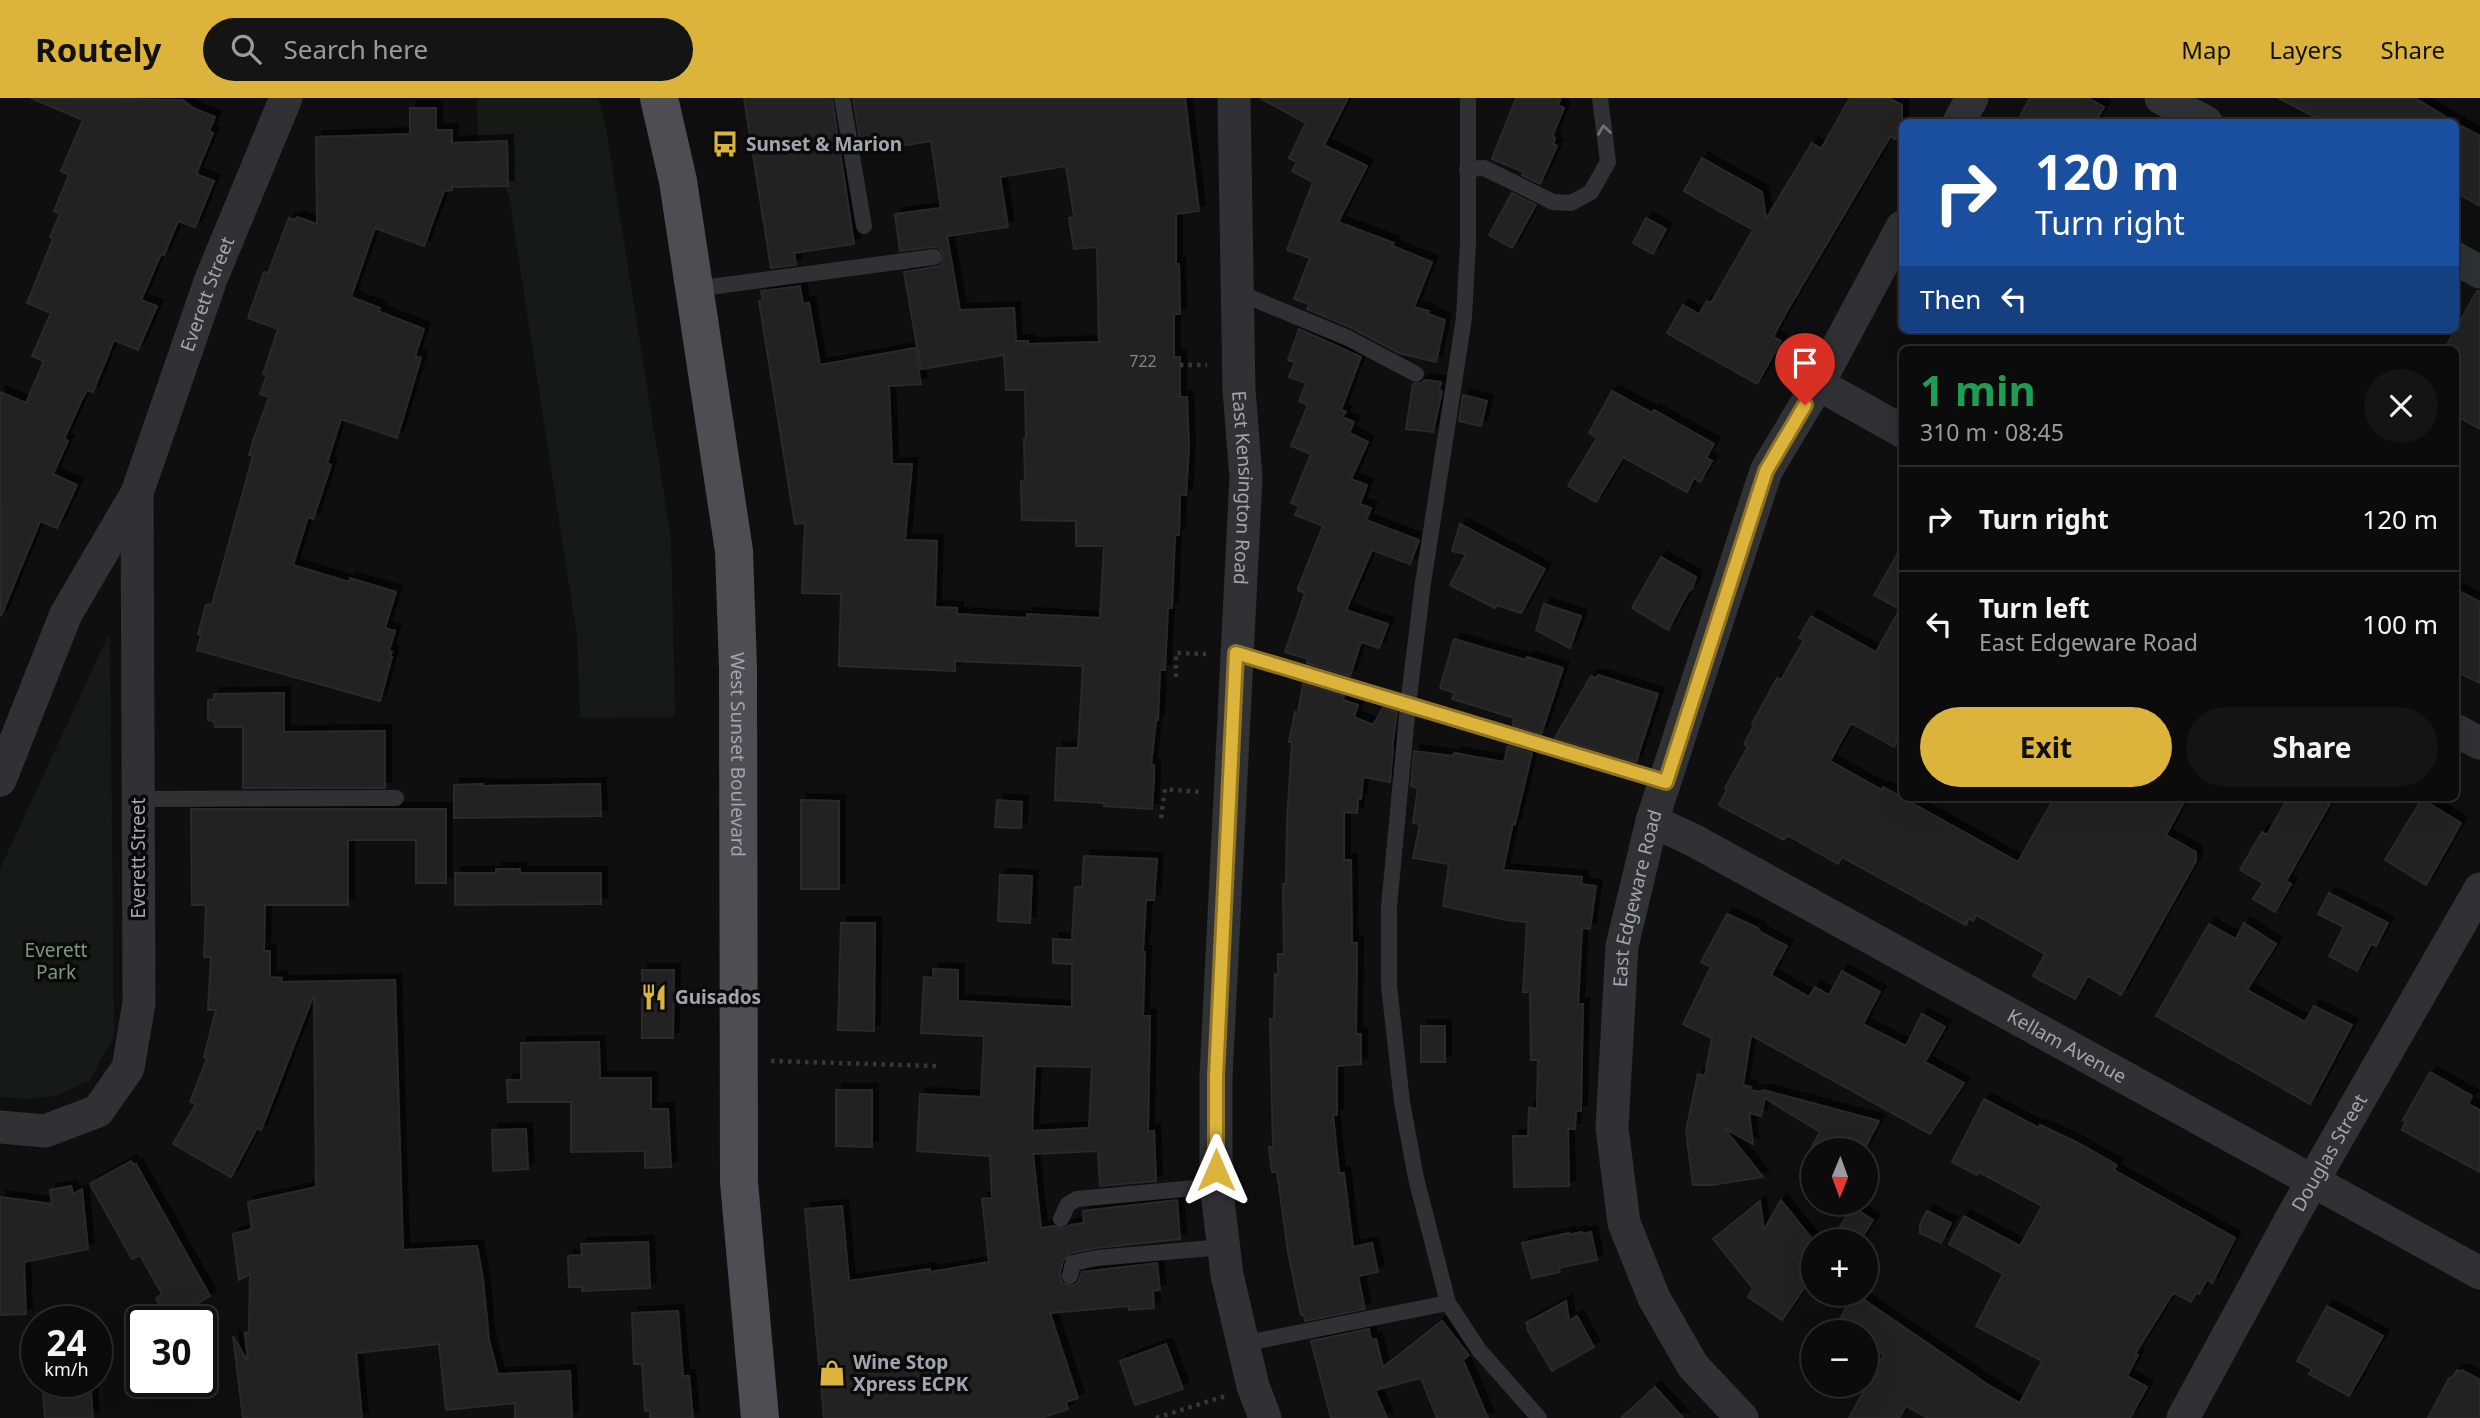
<!DOCTYPE html>
<meta charset="utf-8">
<style>
:root{--surface:#0b0b0c;--page:#141415;--text:#f1f3f6;--muted:#9a9b9d;--line:#2b2b2d;--accent:#dcb33b}
body{margin:0;font-family:"Noto Sans",sans-serif;background:var(--page);color:var(--text);height:100vh;display:flex;flex-direction:column;font-size:26px;white-space:nowrap}
*{box-sizing:border-box;margin:0}
p{font-size:23px;color:var(--muted)}
.icon{flex:none;width:38px;height:38px;fill:none;stroke:currentColor;stroke-width:2;stroke-linecap:round;stroke-linejoin:round}
.map{position:relative;flex:1;overflow:hidden}
.sheet{position:absolute;left:1899px;top:248px;width:560px;height:455px;display:flex;flex-direction:column;background:var(--surface);border-radius:10px;box-shadow:0 7px 28px #0002,0 0 0 2px var(--line)}
.sheet>*{flex:none}
.hud{position:absolute;left:1899px;top:21px;width:560px;height:214px;border-radius:10px;box-shadow:0 7px 28px #0002,0 0 0 2px var(--line);background:#1a4fa0;color:#fff;overflow:hidden}
.needle{width:46px;rotate:181deg}
.fabs{position:absolute;left:1801px;top:1040px;display:grid;gap:14px}
.fabs a{display:grid;place-items:center;width:77px;height:77px;border-radius:50%;background:var(--surface);box-shadow:0 7px 28px #0002,0 0 0 2px var(--line);font-size:35px}
.speed{position:absolute;left:21px;top:1208px;display:flex;gap:14px;font-size:35px;font-weight:700;text-align:center}
.speed>*{display:grid;place-content:center;width:91px;height:91px;border-radius:50%;background:var(--surface);box-shadow:0 7px 28px #0002,0 0 0 2px var(--line);line-height:1}
.speed small{font-size:18px;font-weight:400}
.speed .limit{border:4px solid #111;border-radius:10px;background:#fff;color:#111}
.pin{position:absolute;display:grid;place-items:center;width:60px;height:60px;color:#fff;margin:-72px -30px;border-radius:50% 50% 50% 0;rotate:-45deg;box-shadow:0 0 7px #0007}
.pin .icon{rotate:45deg}
.me{position:absolute;width:77px;margin:-38px;rotate:0deg;stroke-linejoin:round;filter:drop-shadow(0 0 5px #0008)}
.turn{display:flex;align-items:center;gap:24px;height:147px;padding:0 21px;font-size:32px}
.turn .icon{width:91px;height:91px;stroke-width:2.5}
.turn b{display:block;font-size:49px;line-height:60px}
.then{display:flex;align-items:center;height:66px;padding:0 21px;background:#0003;gap:14px;font-size:26px}
.round{display:grid;place-items:center;flex:none;width:74px;height:74px;border-radius:37px;background:var(--page)}
.summary{display:flex;align-items:center;justify-content:space-between;height:119px;padding:0 21px}
h1{font-size:42px;font-weight:700;line-height:52px;color:#1e9e55}
.button{display:flex;gap:14px;margin-top:auto;padding:14px 21px}
.button a{flex:1;height:80px;border-radius:42px;background:var(--accent);color:#111;font-size:28px;font-weight:700;line-height:80px;text-align:center}
.button a+a{background:var(--page);color:var(--text)}
ul{padding:0;list-style:none}
li{display:flex;align-items:center;gap:21px;height:105px;padding:0 21px;border-top:2px solid var(--line)}
li div{flex:1}
li b{display:block;font-size:26px}
li em{font-style:normal}
header{display:flex;align-items:center;gap:42px;box-sizing:border-box;height:98px;padding:0 35px;background:var(--accent);color:#111}
header strong{font-size:33px}
nav{display:flex;gap:38px;margin-inline-start:auto;font-size:24px}
.search{width:490px;height:63px;background:var(--page);display:flex;align-items:center;gap:18px;box-sizing:border-box;padding:0 24px;border-radius:38px;color:var(--muted);font-size:26px}
.map>svg:first-child{display:block}
.green{fill:#161a17}
.building{fill:#222224;stroke:#29292c;stroke-width:2;fill-rule:evenodd;filter:url(#shadow)}
.lines{fill:none;stroke-linecap:round;stroke-linejoin:round}
.path{stroke:#36373b;stroke-width:4.5;stroke-dasharray:3.5 5;stroke-linecap:butt}
.service{stroke:#303134;stroke-width:16}
.minor{stroke:#303134;stroke-width:33}
.primary{stroke:#4d4d53;stroke-width:38}
.oneway{stroke:#6e7178}
.route-casing{stroke:#8f7426;stroke-width:18}
.route{stroke:#dcb33b;stroke-width:12}
.labels{text-anchor:middle;stroke-width:7;stroke-linejoin:round;paint-order:stroke}
.number-label{font-size:16px;fill:#80848c}
.poi-label{font-size:19px;font-weight:bold;fill:#a1a5af;stroke:#0a0a0b;text-anchor:start}
.street-label{font-size:19px;fill:#a1a5af;stroke:#0a0a0b}
.park-label{font-size:19px;fill:#7a997e;stroke:#0a0a0b}
</style>
<header>
<strong>Routely</strong>
<div class="search"><svg class="icon" aria-label="search" viewBox="0 0 24 24"><circle cx="10" cy="10" r="6"/><path d="M15 15l6 6"/></svg>Search here</div>
<nav><a>Map</a><a>Layers</a><a>Share</a></nav>
</header>
<div class="map">
<svg width="2480" height="1320" viewBox="0 0 2480 1320">
<defs>
<filter id="shadow"><feDropShadow dx="6" dy="-6" stdDeviation="0" flood-color="#0009"/></filter>
</defs>
<rect width="100%" height="100%" fill="#0f0f10"/>
<!-- green -->
<path class="green" d="M477,0H598L605,24L671,440L675,619L580,620L577,538L509,98L478,40Z
M107,540L110,541L114,938L90,982L56,998L28,1001L0,999V771Z"/>
<!-- building -->
<path class="building" d="M31,0L183,2L193,10L215,19L209,33L213,35L196,76L214,83L195,129L178,123L164,157L161,156L141,202L157,208L138,252L114,242L93,294L87,292L82,301L64,341L68,343L53,376L77,387L57,430L40,423L1,518L0,294L26,305L44,263L32,258L51,215L27,205L53,141L50,139L60,116L54,113L69,77L61,73L83,22Z
M744,0H832L854,146L794,155L796,167L771,170Z
M853,0H1185L1199,113L1176,116V166H1179L1180,216H1174V259H1180V299H1187L1189,349L1186,397L1180,396L1179,437H1175L1172,510H1168L1165,572H1160L1158,622H1156L1151,667H1154V681L1152,711L1104,708V705L1055,702L1057,650H1078L1083,568L955,563V573L839,568L841,496L802,495L805,425L795,426L759,203L763,202L761,193L800,188L803,206L809,205L820,267L915,250L921,286L889,288L892,366H912L905,442L937,443L935,509L957,510V516L1027,520V516L1100,520L1104,448H1076V423L1022,422L1021,383H1025L1024,341L1026,340L1025,292H1006L1004,257L921,271L904,174L940,168L944,157L939,150L933,149L900,153L895,116L941,110L931,43L862,54ZM1066,68L1074,119L1069,120L1074,151L1097,149L1099,244L1028,246V243H1016L1014,210L960,212L947,138L1008,129L1000,79Z
M1260,0H1348L1324,47L1367,68L1338,124L1394,145L1392,148L1432,164L1414,209L1429,213L1428,216L1445,222L1436,264L1399,255L1352,230L1307,211L1309,206L1294,201L1310,160L1287,152L1313,84L1292,73L1297,64L1289,60L1306,25Z
M1516,0H1561L1558,7L1564,10L1552,39L1555,40L1553,46L1557,48L1540,86L1522,77L1524,74L1492,61Z
M1850,0H1889L1902,7V28L1895,41L1891,38L1885,47L1787,213L1773,239L1781,243L1757,286L1667,235L1683,207L1699,216L1707,203L1711,205L1753,132L1684,93L1702,60L1762,94L1766,121L1812,45L1821,51Z
M2030,0H2088L2104,9L2095,24H2017Z
M2278,0H2415L2454,24H2325Z
M410,10H436V32H452V45L507,43L508,88L452,89V92L444,93L424,148L375,130L351,199L380,210L378,213L424,231L415,258L421,260L397,340L341,321L327,365L331,367L313,421L308,419L293,467L349,484L350,480L396,494L385,530L395,533L389,553L392,554L390,559H392L380,603L197,552L201,537L198,536L206,507L212,506L253,358L249,357L253,343L269,299L260,296L267,277L263,276L278,231L248,220L264,174L268,175L289,120L295,122L297,119L317,126L316,39L410,36Z
M2455,25L2480,38V108L2455,94Z
M1512,95L1536,107L1512,150L1489,137Z
M1646,120L1666,131L1653,156L1633,145Z
M2477,193H2480V331L2455,317V252H2444Z
M1299,231L1361,259L1341,312L1346,314L1342,319L1354,324L1349,335L1368,344L1351,381L1367,387L1360,406L1371,410L1366,422L1419,442L1410,466L1372,452L1346,512L1388,526L1379,550L1361,544L1350,578L1307,565L1308,561L1285,554L1305,495L1298,492V490L1323,428L1295,417L1299,408L1291,405L1311,356L1291,348L1308,307L1299,303L1306,285L1289,279L1295,264L1288,262Z
M1425,282L1441,284L1439,292L1442,293L1433,334L1406,331L1413,286L1421,285Z
M1612,293L1652,315L1654,312L1714,346L1706,360L1712,363L1700,384L1694,380L1687,394L1623,359L1596,404L1568,388L1597,340L1589,335Z
M1463,297L1487,303L1481,328L1459,323Z
M1460,426L1545,471L1521,515L1497,507L1495,510L1450,487L1466,456L1452,453Z
M1902,448V634L1894,649L1851,625L1830,663L1882,692L1883,689L2018,764L2054,700H2186L2166,737L2196,754V763L2121,897L2088,878L2075,901L2033,878L2045,856L1976,817L1973,823L1969,820L1966,827L1842,759L1838,766L1787,737L1784,742L1719,707L1727,691L1725,690L1748,649L1744,646L1754,627L1752,626L1777,580L1781,582L1804,542L1799,540L1811,518L1876,554L1900,511L1874,497Z
M1661,459L1696,479L1692,491L1688,494L1668,532L1632,510Z
M2455,491L2480,504V585L2455,573Z
M1544,506L1581,518L1570,550L1536,532Z
M1454,541L1526,562L1527,559L1563,570L1541,636L1513,627L1514,620L1452,601L1455,595L1440,590Z
M1598,577L1658,596L1636,664L1555,640L1591,578L1596,580Z
M1303,586L1344,598L1343,602L1358,607L1354,619L1373,627L1383,610L1397,614L1392,650H1393L1390,684L1363,679L1361,701H1358L1357,715L1344,714V762H1351L1352,845H1357L1356,936H1361V966L1337,968V1017H1333L1339,1075H1344L1353,1149L1372,1145L1378,1174L1358,1178L1365,1211L1305,1223L1304,1217H1301L1288,1154L1277,1074H1272L1269,1049H1273L1270,921H1274L1275,876L1278,877V856H1284L1283,786H1286L1287,723L1292,644H1289L1295,614L1298,615Z
M284,595V634L385,633V690H243V629H215L214,623L208,622V602L214,601V596Z
M1508,648L1532,655L1515,726L1513,725L1503,772L1582,779L1581,786L1596,788L1590,831L1582,830L1578,906H1583L1581,1013H1576L1575,1031H1568L1569,1088L1514,1089L1513,1038H1528L1529,1010L1537,1011L1538,962H1531L1530,894H1523L1527,824L1506,822L1443,808L1449,766L1413,760L1420,726L1413,725L1418,690L1411,688L1414,653L1453,658L1454,655L1504,664Z
M483,686V688L600,686L601,718L454,720V687Z
M2288,700H2333L2286,783L2291,786L2275,814L2253,801L2263,785L2240,772L2262,734L2267,737Z
M2422,701L2461,725L2426,787L2385,762Z
M801,702L839,703V791H801Z
M997,702L1022,704L1021,730L995,729Z
M191,711H446V785H416V742H348V807H265L264,853H270V879L282,880L281,884L395,882L403,1152L477,1148L483,1181L489,1242L498,1276L570,1273L572,1320H515V1305L446,1312L439,1246L356,1255L362,1320H243L233,1238L248,1264L245,1235L249,1234L250,1176L239,1182L233,1136L252,1131L248,1104L316,1089L314,896L261,1032L257,1030L231,1079L173,1046L196,1006L190,1004L207,960L204,959L216,912H208L211,859H204L206,807H192Z
M1084,758L1157,761L1154,802H1146L1143,854H1145L1143,918H1150L1148,1034L1154,1033L1156,1083L1100,1088L1098,1053L1033,1056L1041,1130L1054,1128L1063,1131L1070,1127L1084,1125L1083,1113L1177,1102L1180,1141L1096,1150L1071,1155L1063,1162L1060,1176L1062,1185L1072,1188L1078,1185L1082,1174L1157,1165L1160,1192L1153,1193L1154,1210L1129,1212V1208L1050,1215L1078,1300L1066,1304L1068,1311L1041,1320H824L805,1111L842,1108L849,1183L930,1171V1174L989,1164L982,1101L992,1100L990,1058L917,1053L920,996L981,999L984,938L921,935L924,879L933,880V871L958,872V903L1072,909V866L1053,865V841L1072,842L1075,789H1082ZM1035,968L1092,969L1089,1030L1032,1033Z
M496,771H520V775H601V806L455,807V775H496Z
M1000,777L1032,778L1030,825L998,823Z
M2329,795L2388,825L2376,848L2371,846L2357,873L2329,858L2344,829L2318,816Z
M1727,816L1758,830L1760,834L1787,848L1771,877L1809,899L1815,889L1829,897L1842,873L1880,894L1863,926L1906,948L1922,916L1945,929L1925,964L1964,985L1930,1036L1751,937L1743,987L1751,989L1750,992L1762,994L1763,992L1879,1023L1864,1052H1810L1820,1034L1765,1000L1761,1018L1749,1015L1753,1046L1724,1030L1763,1079L1711,1087H1693L1686,1033L1698,976L1705,978L1712,940L1683,926L1711,869L1701,864Z
M841,825H875L874,933L838,932Z
M2244,825L2276,846L2247,892L2305,924L2314,908L2352,927L2310,1006L2156,918L2209,826L2236,841Z
M642,872H674L673,940H642Z
M1421,928H1445V964H1421Z
M599,944L600,980H651V1011H668L671,1069L645,1070V1053L571,1054V1004H508L507,982H521V945Z
M2430,974L2472,998L2468,1006L2480,1012V1074L2402,1032L2406,1023L2403,1022Z
M836,992H872V1049L836,1048Z
M1984,1001L2039,1030L2040,1027L2078,1045L2117,1067L2114,1072L2235,1140L2212,1185L2207,1181L2199,1196L2196,1195L2191,1204L2174,1195L2171,1198L2135,1256L2138,1257L2127,1278L2147,1289L2130,1320H1928L1906,1308L1899,1320H1849L1884,1257L1866,1247V1234H1833L1854,1195L1990,1288L2020,1305L2042,1263L1976,1228L2003,1176L1949,1146L1964,1118L2020,1148L2042,1108L1979,1074L1977,1077L1952,1064Z
M526,1031L528,1071L493,1073L492,1032Z
M131,1063L134,1067L136,1066L210,1198L178,1217H165L156,1200L162,1196L140,1157L132,1161L90,1086Z
M71,1088L73,1096L82,1091L88,1151L24,1164L26,1216L0,1217V1099L52,1106L50,1092Z
M1781,1102L1813,1142V1177L1782,1222L1748,1199L1753,1190L1713,1141L1760,1103L1764,1132Z
M1853,1109L1873,1122L1860,1143H1830Z
M1927,1113L1951,1125L1941,1145L1920,1135V1126Z
M1582,1134L1583,1136L1591,1134L1597,1162L1559,1170L1560,1174L1532,1180L1522,1145L1569,1135V1137Z
M648,1144L650,1190L582,1193V1189H569L568,1158L582,1157L581,1146Z
M1566,1203L1569,1223L1577,1218L1594,1249L1552,1273L1527,1231L1528,1229L1526,1225Z
M2327,1208L2383,1238L2349,1298L2309,1276L2312,1271L2297,1263Z
M678,1213L683,1278H689L693,1320H650V1313H645L642,1266H634L632,1215Z
M1442,1223L1469,1257L1463,1262L1488,1320H1437L1421,1280L1375,1292L1387,1320H1331L1311,1243L1369,1231L1371,1242L1376,1241L1383,1269Z
M1166,1246L1183,1291L1135,1307L1120,1263Z
M2457,1272L2460,1274L2462,1272L2480,1282V1320H2428L2449,1280L2453,1279Z
M42,1283H90L93,1320H45Z
M1655,1289L1683,1320H1621Z"/>
<g class="lines">
<!-- path -->
<path class="path" d="M1180,267H1207
M1176,579V555L1206,556
M1161,720L1165,691L1200,694
M771,963L936,968
M1156,1320L1225,1298"/>
<!-- service -->
<path class="service" d="M842,0L864,128
M1468,0V145L1464,220L1423,485L1408,607L1389,809V888L1402,1004L1416,1080L1448,1205L1479,1252L1539,1320
M1467,71L1484,70L1553,104L1571,105L1591,94L1608,64L1600,0
M695,191L934,159
M1237,194L1348,240L1416,276
M1236,555L1666,684
M138,701L396,700
M1061,1121L1068,1106L1077,1101L1216,1088
M1070,1178L1073,1165L1097,1160L1223,1149
M1242,1246L1448,1205"/>
<!-- minor -->
<g class="minor">
<path id="s1" d="M1234,0L1239,292L1246,379L1216,979V1086L1227,1177L1253,1288L1265,1320"/>
<path d="M2161,0L2206,24"/>
<path d="M1959,24L1972,0"/>
<path d="M2455,160L2480,174"/>
<path d="M1818,286L1902,333"/>
<path d="M2455,632L2480,645"/>
<path id="s2" d="M0,682L66,516L137,395L211,181L286,0"/>
<path id="s3" d="M1652,723L1693,742L2480,1175"/>
<path d="M0,1029L45,1033L98,1013L128,970L139,905L137,396"/>
<path id="s4" d="M1742,1320L1693,1268L1654,1200L1624,1125L1612,1030L1622,848L1652,723L1766,373L1818,286L1902,129"/>
<path id="s5" d="M2183,1320L2295,1114L2480,791"/>
</g>
<!-- primary -->
<path class="primary" id="s6" d="M659,0L678,83L734,453L738,570L739,1084L760,1320"/>
</g>
<!-- one-way arrows -->
<defs><path id="oneway-chevron" d="M-2-3.5L2.5 0L-2 3.5" fill="none" stroke-width="1.6" stroke-linecap="round" stroke-linejoin="round" transform="scale(1.75)"/></defs>
<use class="oneway" href="#oneway-chevron" transform="translate(1604 32) rotate(-98)"/>
<g class="lines">
<!-- route casing -->
<g class="route-casing">
<path id="route" d="M1216,1072V979L1236,555L1666,684L1766,373L1805,307"/>
</g>
<!-- route -->
<use href="#route" class="route"/>
</g>
<!-- icons -->
<defs>
<g id="bus-bare" transform="scale(2.1)"><path d="M-5-6H5V4H4V6H2V4H-2V6H-4V4H-5ZM-3.5-4V0h7V-4ZM-3.5 1.2v1.5H-2V1.2ZM2 1.2v1.5H3.5V1.2Z" fill="#dcb33b" stroke="#0a0a0b" stroke-width="2.5" paint-order="stroke"/></g>
<g id="restaurant-bare" transform="scale(2.1)"><path d="M-5-6h1v4h1v-4h1v4h1v-4h1v5L-1.5 .5V6h-2V.5L-5-1ZM5-6V6H3V1.5H1.5Q1.5-4 5-6Z" fill="#dcb33b" stroke="#0a0a0b" stroke-width="2.5" paint-order="stroke"/></g>
<g id="shop-bare" transform="scale(2.1)"><path d="M-5-2.5h2.3a2.7 3.5 0 0 1 5.4 0H5L5.5 6h-11ZM-1.5-2.5h3a1.5 2.3 0 0 0-3 0Z" fill="#dcb33b" stroke="#0a0a0b" stroke-width="2.5" paint-order="stroke"/></g>
</defs>
<g fill-rule="evenodd">
<use href="#bus-bare" x="725" y="46"/>
<use href="#restaurant-bare" x="654" y="899"/>
<use href="#shop-bare" x="832" y="1275"/>
</g>
<g class="labels">
<!-- number labels -->
<g class="number-label">
<text x="1143" y="269">722</text>
</g>
<!-- poi labels -->
<g class="poi-label">
<text x="746" y="53">Sunset &amp; Marion</text>
<text x="675" y="906">Guisados</text>
<text x="853" y="1271">Wine Stop<tspan x="853" dy="22">Xpress ECPK</tspan></text>
</g>
<!-- street labels -->
<g class="street-label">
<text dy="7" stroke="none"><textPath href="#s2" startOffset="530">Everett Street</textPath></text>
<text dy="7" stroke="none"><textPath href="#s1" startOffset="390">East Kensington Road</textPath></text>
<text dy="7" stroke="none"><textPath href="#s6" startOffset="663">West Sunset Boulevard</textPath></text>
<text transform="translate(138 760) rotate(-90)" y="7">Everett Street</text>
<text dy="7" stroke="none"><textPath href="#s4" startOffset="558">East Edgeware Road</textPath></text>
<text dy="7" stroke="none"><textPath href="#s3" startOffset="472">Kellam Avenue</textPath></text>
<text dy="7" stroke="none"><textPath href="#s5" startOffset="303">Douglas Street</textPath></text>
</g>
<!-- park labels -->
<g class="park-label">
<text x="56" y="859">Everett<tspan x="56" dy="22">Park</tspan></text>
</g>
</g>
</svg>
<div class="fabs">
<a><svg class="needle" viewBox="-14 -14 28 28"><path d="M0-13l5 13h-10z" fill="#e53935"/><path d="M0 13l5-13h-10z" fill="#9a9b9d"/></svg></a>
<a>+</a>
<a>−</a>
</div>
<div class="speed"><div>24<small>km/h</small></div><div class="limit">30</div></div>
<div class="pin" style="left:1805px;top:307px;background:#d93025"><svg class="icon" aria-label="arrive" viewBox="0 0 24 24"><path d="M6 21V4h12l-3 4 3 4H6"/></svg></div>
<svg class="me" style="left:1216px;top:1072px" viewBox="-20 -20 40 40"><path d="M0-17L14 15 0 8-14 15z" fill="#dcb33b" stroke="#fff" stroke-width="4"/></svg>
<div class="hud">
<div class="turn"><svg class="icon" aria-label="right" viewBox="0 0 24 24"><path d="M7 20v-9h11M14 6l5 5-5 5"/></svg><div><b>120 m</b>Turn right</div></div>
<div class="then">Then<svg class="icon" aria-label="left" viewBox="0 0 24 24"><path d="M17 20v-9H6M10 6l-5 5 5 5"/></svg></div>
</div>
<section class="sheet">
<div class="summary"><div><h1>1 min</h1><p>310 m · 08:45</p></div><a class="round"><svg class="icon" aria-label="close" viewBox="0 0 24 24"><path d="M6 6l12 12M18 6L6 18"/></svg></a></div>
<ul>
<li><svg class="icon" aria-label="right" viewBox="0 0 24 24"><path d="M7 20v-9h11M14 6l5 5-5 5"/></svg><div><b>Turn right</b></div><em>120 m</em></li>
<li><svg class="icon" aria-label="left" viewBox="0 0 24 24"><path d="M17 20v-9H6M10 6l-5 5 5 5"/></svg><div><b>Turn left</b><p>East Edgeware Road</p></div><em>100 m</em></li>
</ul>
<div class="button"><a>Exit</a><a>Share</a></div>
</section>
</div>
